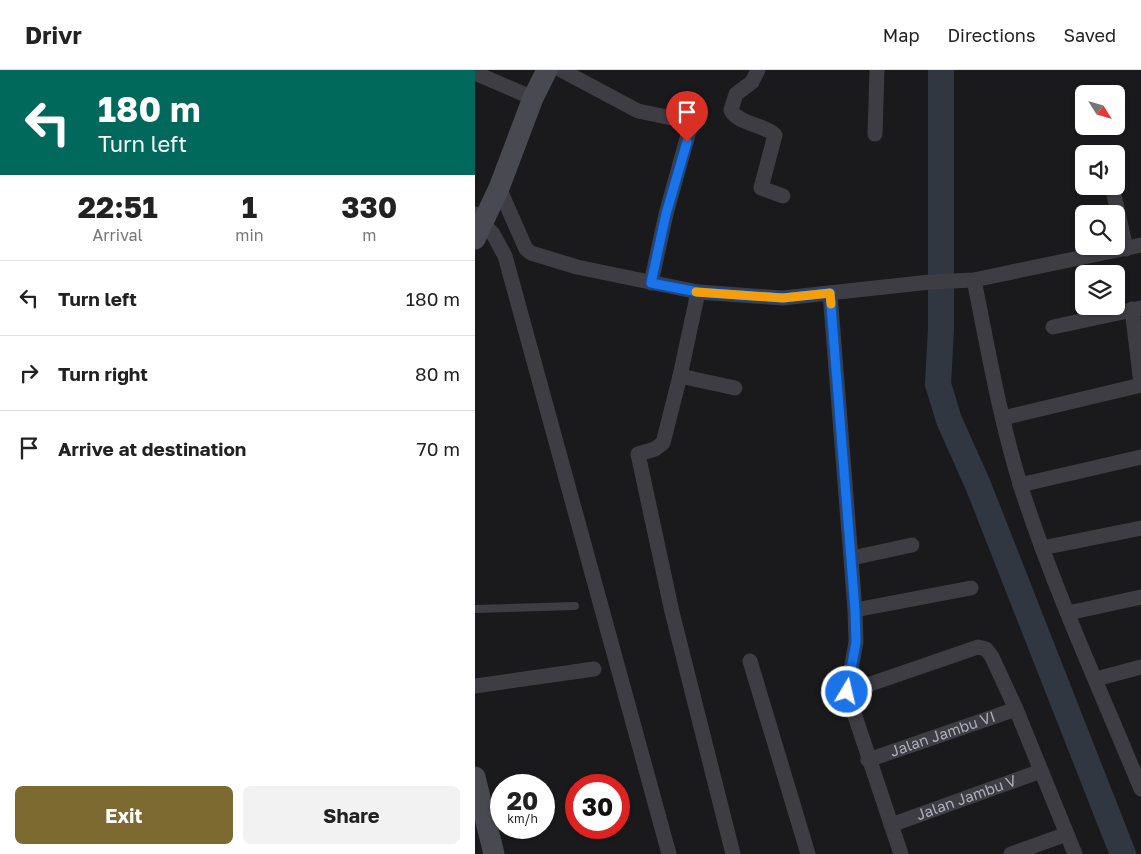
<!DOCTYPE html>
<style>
:root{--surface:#fff;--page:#f2f2f2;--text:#222;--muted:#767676;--line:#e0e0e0;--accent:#7d6a30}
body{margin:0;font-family:"Golos Text",sans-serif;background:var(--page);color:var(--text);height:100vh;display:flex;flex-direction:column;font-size:19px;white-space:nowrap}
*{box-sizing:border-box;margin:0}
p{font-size:16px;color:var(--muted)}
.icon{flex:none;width:28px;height:28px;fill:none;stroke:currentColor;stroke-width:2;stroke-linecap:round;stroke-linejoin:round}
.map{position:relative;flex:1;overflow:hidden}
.sheet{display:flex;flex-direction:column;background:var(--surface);width:475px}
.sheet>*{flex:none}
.hud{background:#00695c;color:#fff;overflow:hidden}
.needle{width:32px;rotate:127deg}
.fabs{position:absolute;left:600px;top:15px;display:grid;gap:10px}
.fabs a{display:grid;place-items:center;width:50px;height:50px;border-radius:8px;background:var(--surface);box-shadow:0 1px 4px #0004;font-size:25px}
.speed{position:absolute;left:15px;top:704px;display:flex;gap:10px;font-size:25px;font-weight:700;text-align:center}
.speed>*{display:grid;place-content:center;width:65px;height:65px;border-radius:50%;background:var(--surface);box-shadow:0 1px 4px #0004;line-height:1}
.speed small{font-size:12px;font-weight:400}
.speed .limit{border:8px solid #d22;background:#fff;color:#111}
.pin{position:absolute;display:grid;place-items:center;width:42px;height:42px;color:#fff;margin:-51px -21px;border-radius:50% 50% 50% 0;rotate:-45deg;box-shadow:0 0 5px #0007}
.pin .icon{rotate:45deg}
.me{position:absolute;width:55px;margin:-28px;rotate:9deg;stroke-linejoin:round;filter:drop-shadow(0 0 4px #0008)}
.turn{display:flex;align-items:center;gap:18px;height:105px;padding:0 15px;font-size:22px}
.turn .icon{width:65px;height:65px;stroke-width:2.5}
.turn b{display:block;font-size:35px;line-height:42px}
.eta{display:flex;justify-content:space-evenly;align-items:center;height:85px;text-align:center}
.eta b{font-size:30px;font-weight:700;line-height:35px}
.cta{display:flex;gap:10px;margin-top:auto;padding:10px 15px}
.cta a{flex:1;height:58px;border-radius:8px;background:var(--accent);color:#fff;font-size:20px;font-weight:700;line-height:58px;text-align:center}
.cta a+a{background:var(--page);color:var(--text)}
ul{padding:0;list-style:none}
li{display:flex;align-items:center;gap:15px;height:75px;padding:0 15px;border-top:1px solid var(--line)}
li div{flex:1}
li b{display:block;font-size:19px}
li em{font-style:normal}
header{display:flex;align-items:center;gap:30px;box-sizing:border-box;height:70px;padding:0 25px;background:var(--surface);border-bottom:1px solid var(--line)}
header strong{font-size:24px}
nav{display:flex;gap:28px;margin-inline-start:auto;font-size:18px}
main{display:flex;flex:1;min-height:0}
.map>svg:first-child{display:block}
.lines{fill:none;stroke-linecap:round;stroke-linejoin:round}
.river{stroke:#303740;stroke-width:26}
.lane{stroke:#3d3d43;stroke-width:8}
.street{stroke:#3d3d43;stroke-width:15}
.secondary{stroke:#494a51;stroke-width:21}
.route-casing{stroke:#114b97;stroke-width:12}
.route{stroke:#1a73e8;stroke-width:9}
.slow{stroke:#f59e0b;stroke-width:9}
.labels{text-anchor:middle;stroke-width:5;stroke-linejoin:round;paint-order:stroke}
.street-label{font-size:15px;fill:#adb0bb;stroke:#151517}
</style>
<header>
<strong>Drivr</strong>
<nav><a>Map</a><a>Directions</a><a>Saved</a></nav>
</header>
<main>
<section class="sheet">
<div class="hud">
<div class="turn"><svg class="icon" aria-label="left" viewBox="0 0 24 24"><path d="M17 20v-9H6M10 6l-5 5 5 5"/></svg><div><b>180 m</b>Turn left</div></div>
</div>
<div class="eta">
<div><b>22:51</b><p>Arrival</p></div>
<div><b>1</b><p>min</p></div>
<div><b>330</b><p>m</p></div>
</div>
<ul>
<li><svg class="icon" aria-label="left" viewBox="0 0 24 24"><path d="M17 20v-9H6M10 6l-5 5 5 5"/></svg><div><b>Turn left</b></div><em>180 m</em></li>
<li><svg class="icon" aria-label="right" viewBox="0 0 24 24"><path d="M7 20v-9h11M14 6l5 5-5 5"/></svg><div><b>Turn right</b></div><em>80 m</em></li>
<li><svg class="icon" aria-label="arrive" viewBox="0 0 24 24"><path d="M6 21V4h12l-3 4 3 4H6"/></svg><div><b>Arrive at destination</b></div><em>70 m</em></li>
</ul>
<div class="cta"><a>Exit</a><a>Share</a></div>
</section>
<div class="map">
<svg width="666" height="784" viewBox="0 0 666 784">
<rect width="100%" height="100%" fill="#1a1a1c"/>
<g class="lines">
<!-- river -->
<path class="river" d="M466,0V259L463,314L474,350L503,415L648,784"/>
<!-- lane -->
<path class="lane" d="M0,539L100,536"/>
<!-- street -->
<g class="street">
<path d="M86,0L163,41L211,51L216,54L191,144L176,213"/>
<path d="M283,0L277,12L261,24L256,40C262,54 289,54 300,65L286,118L308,126"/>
<path d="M0,3L58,28"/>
<path d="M400,64L402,0"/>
<path d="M637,116L651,179"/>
<path d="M24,118L51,179L56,183L102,197L223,222L308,228L455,212L499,210L666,175"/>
<path d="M0,144L18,164L30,186L194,784"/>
<path d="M499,210C513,279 525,350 546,417C579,520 625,619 666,719"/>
<path d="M223,222L205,306L260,318"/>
<path d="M355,223L380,540L381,572L372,622L426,784"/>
<path d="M657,239L666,314"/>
<path d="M578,257L666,238"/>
<path d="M205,306L188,373L180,379L163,384L197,542L258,784"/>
<path d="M528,348L666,315"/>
<path d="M545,415L666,387"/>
<path d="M567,478L666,458"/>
<path d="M377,488L437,475"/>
<path d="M380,540L496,518"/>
<path d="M593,543L666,527"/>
<path d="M275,591L333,784"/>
<path d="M621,609L666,597"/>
<path d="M0,616L119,599"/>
<path d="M372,622L503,577L511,579L517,587L541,639L600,784"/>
<path id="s1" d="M393,690L541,639"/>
<path id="s2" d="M416,755L566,701"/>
<path d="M536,784L592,764"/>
</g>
<!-- secondary -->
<path class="secondary" d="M0,169L24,118L58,28L72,0
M0,707L19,784"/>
</g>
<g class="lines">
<!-- route casing -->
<g class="route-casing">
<path id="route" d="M212,72L191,144L176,213L223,222L308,228L355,223L380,540L381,572L372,622"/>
</g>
<!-- route -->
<use href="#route" class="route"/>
<!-- slow -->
<path class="slow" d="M221,222L308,228L355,223L356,234"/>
</g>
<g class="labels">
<!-- street labels -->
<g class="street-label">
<text dy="5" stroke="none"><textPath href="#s1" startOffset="79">Jalan Jambu VI</textPath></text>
<text dy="5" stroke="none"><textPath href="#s2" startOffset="80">Jalan Jambu V</textPath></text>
</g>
</g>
</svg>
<div class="fabs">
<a><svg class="needle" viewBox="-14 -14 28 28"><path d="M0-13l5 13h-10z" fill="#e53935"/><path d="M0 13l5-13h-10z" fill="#767676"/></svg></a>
<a><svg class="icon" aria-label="sound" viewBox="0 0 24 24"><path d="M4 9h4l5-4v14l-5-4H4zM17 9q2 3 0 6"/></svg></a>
<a><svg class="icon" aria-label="search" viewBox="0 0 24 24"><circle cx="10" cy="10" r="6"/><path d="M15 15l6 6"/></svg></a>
<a><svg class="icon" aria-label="layers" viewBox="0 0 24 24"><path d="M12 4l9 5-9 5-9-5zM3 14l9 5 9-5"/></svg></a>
</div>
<div class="speed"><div>20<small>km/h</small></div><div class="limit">30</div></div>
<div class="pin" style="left:212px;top:72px;background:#d93025"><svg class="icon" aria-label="arrive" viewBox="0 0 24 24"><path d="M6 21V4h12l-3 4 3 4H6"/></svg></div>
<svg class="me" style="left:372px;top:622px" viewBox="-20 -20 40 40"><circle r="17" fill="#1a73e8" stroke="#fff" stroke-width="3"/><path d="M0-11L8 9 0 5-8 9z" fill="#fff"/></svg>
</div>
</main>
